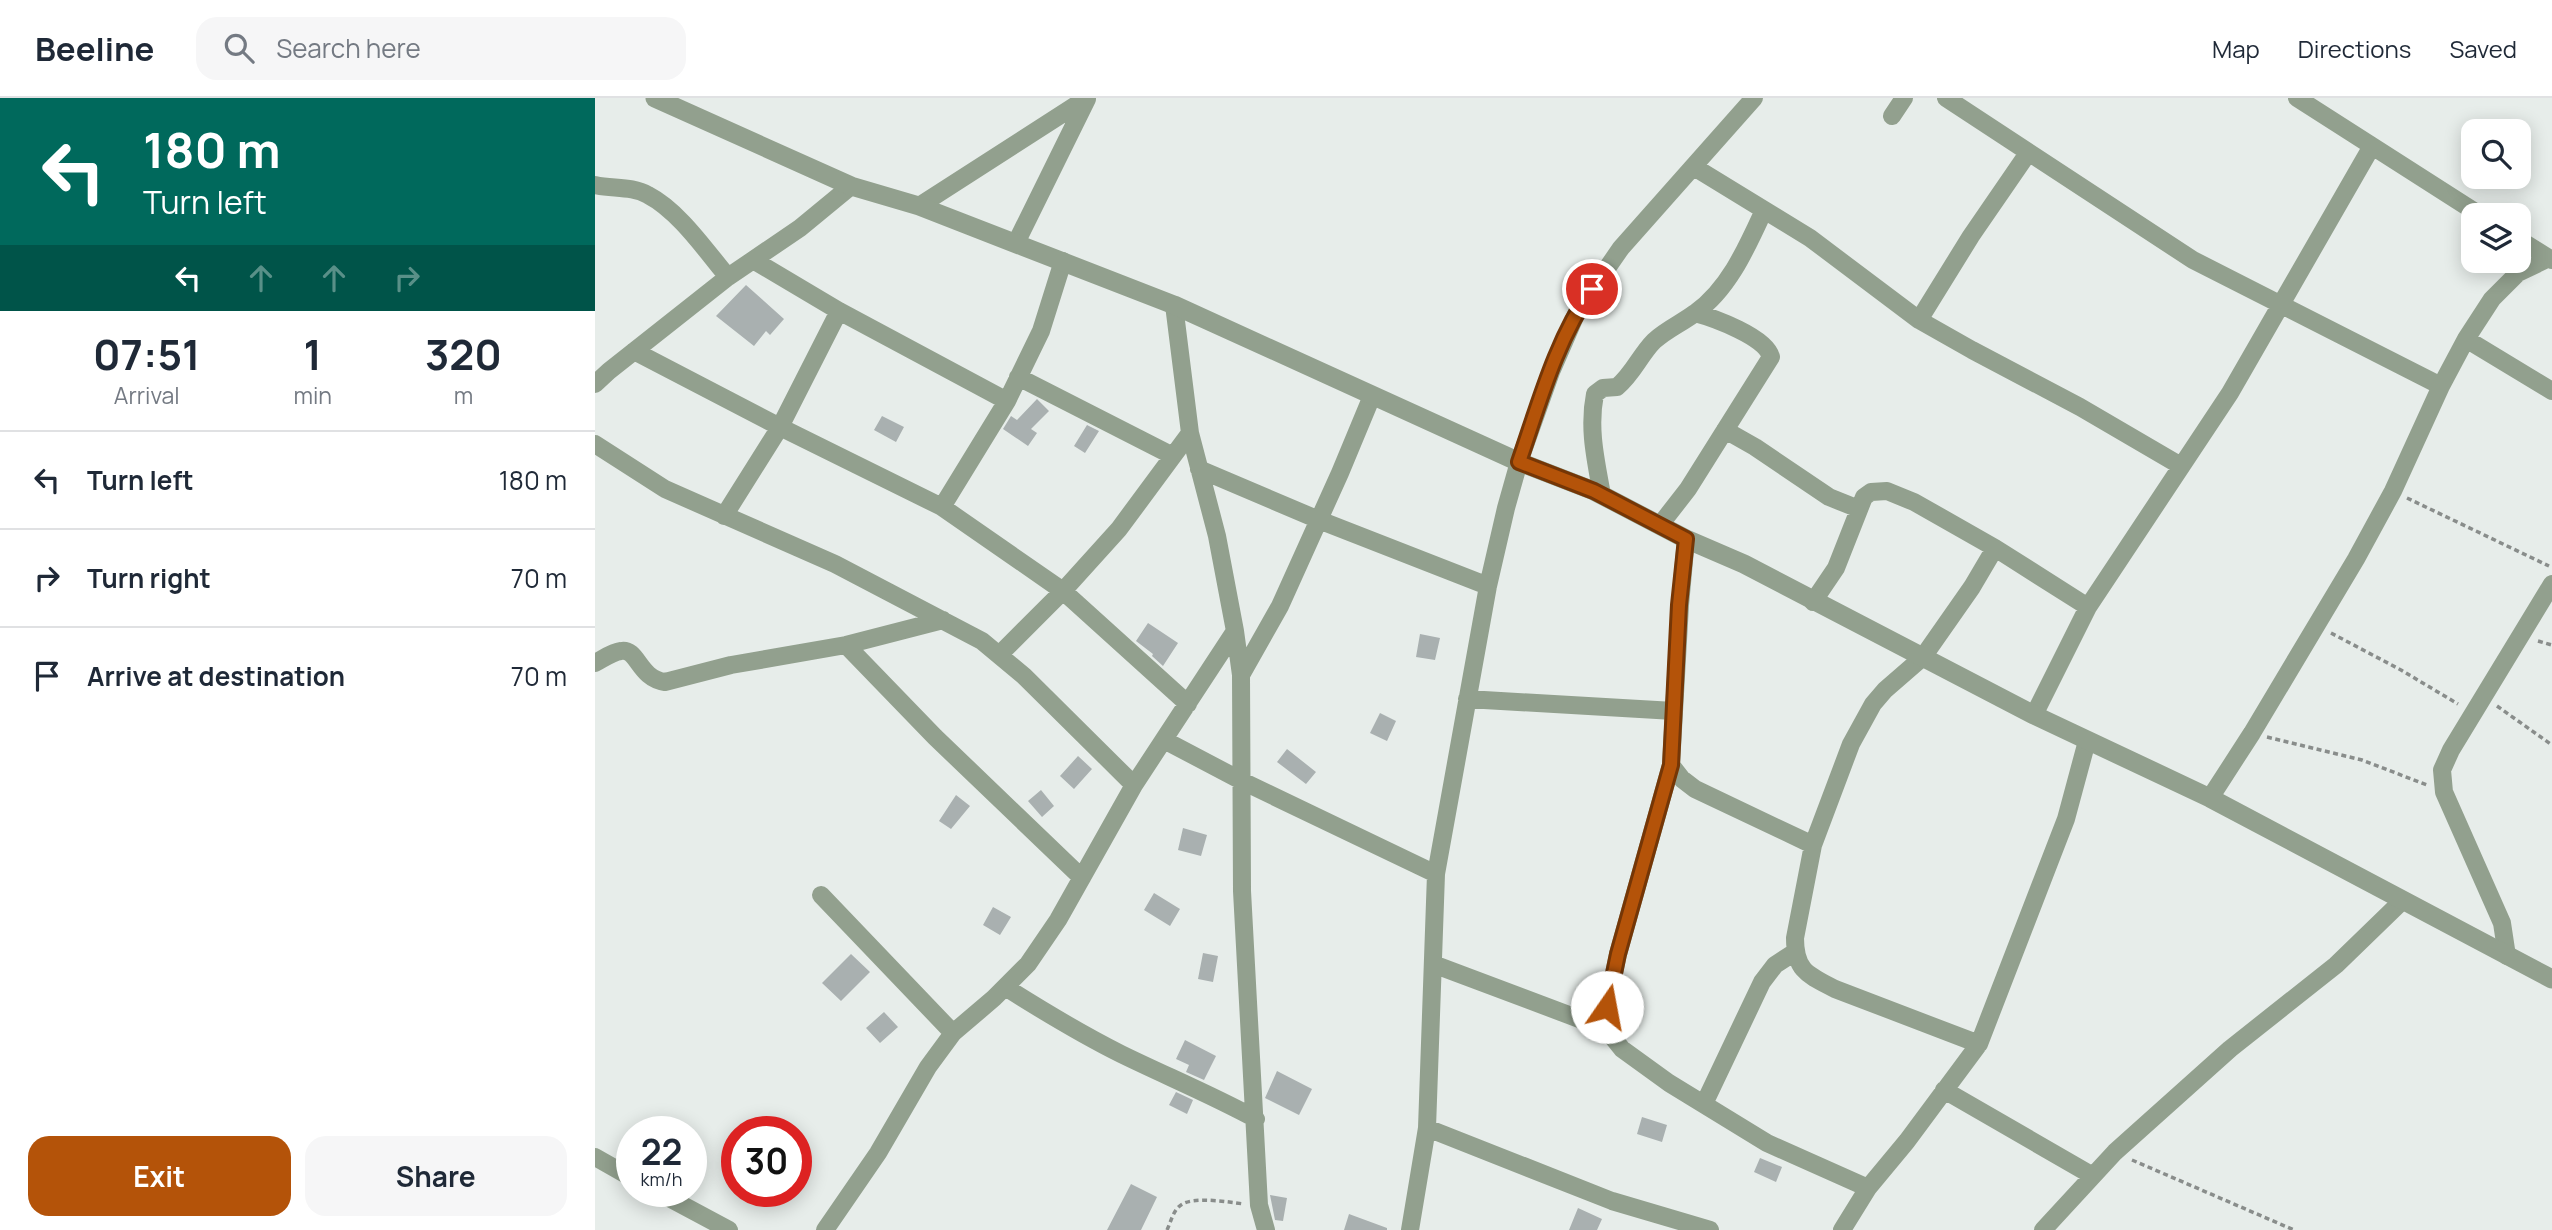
<!DOCTYPE html>
<style>
:root{--surface:#fff;--page:#f6f6f7;--text:#1f2937;--muted:#747a83;--line:#e0e1e3;--accent:#b45309}
body{margin:0;font-family:Manrope,sans-serif;background:var(--page);color:var(--text);height:100vh;display:flex;flex-direction:column;font-size:26px;white-space:nowrap}
*{box-sizing:border-box;margin:0}
p{font-size:23px;color:var(--muted)}
.icon{flex:none;width:38px;height:38px;fill:none;stroke:currentColor;stroke-width:2;stroke-linecap:round;stroke-linejoin:round}
.map{position:relative;flex:1;overflow:hidden}
.panel{display:flex;flex-direction:column;background:var(--surface);width:595px}
.panel>*{flex:none}
.guide{background:#00695c;color:#fff;overflow:hidden}
.buttons{position:absolute;left:1866px;top:21px;display:grid;gap:14px}
.buttons a{display:grid;place-items:center;width:70px;height:70px;border-radius:14px;background:var(--surface);box-shadow:0 4px 18px #0003;font-size:35px}
.speed{position:absolute;left:21px;top:1018px;display:flex;gap:14px;font-size:35px;font-weight:700;text-align:center}
.speed>*{display:grid;place-content:center;width:91px;height:91px;border-radius:50%;background:var(--surface);box-shadow:0 4px 18px #0003;line-height:1}
.speed small{font-size:18px;font-weight:400}
.speed .limit{border:10px solid #d22;background:#fff;color:#111}
.pin{position:absolute;display:grid;place-items:center;width:60px;height:60px;color:#fff;margin:-30px;border:4px solid #fff;border-radius:50%;box-shadow:0 2px 7px #0007}
.me{position:absolute;width:77px;margin:-38px;rotate:12deg;stroke-linejoin:round;filter:drop-shadow(0 0 5px #0008)}
.turn{display:flex;align-items:center;gap:24px;height:147px;padding:0 28px;font-size:32px}
.turn .icon{width:91px;height:91px;stroke-width:2.5}
.turn b{display:block;font-size:49px;line-height:60px}
.lanes{display:flex;align-items:center;height:66px;padding:0 28px;background:#0003;justify-content:center;gap:35px;direction:ltr}
.lanes .off{opacity:.35}
.eta{display:flex;justify-content:space-evenly;align-items:center;height:119px;text-align:center}
.eta b{font-size:42px;font-weight:700;line-height:49px}
.action{display:flex;gap:14px;margin-top:auto;padding:14px 28px}
.action a{flex:1;height:80px;border-radius:21px;background:var(--accent);color:#fff;font-size:28px;font-weight:700;line-height:80px;text-align:center}
.action a+a{background:var(--page);color:var(--text)}
ul{padding:0;list-style:none}
li{display:flex;align-items:center;gap:21px;height:98px;padding:0 28px;border-top:2px solid var(--line)}
li div{flex:1}
li b{display:block;font-size:26px}
li em{font-style:normal}
header{display:flex;align-items:center;gap:42px;box-sizing:border-box;height:98px;padding:0 35px;background:var(--surface);border-bottom:2px solid var(--line)}
header strong{font-size:33px}
nav{display:flex;gap:38px;margin-inline-start:auto;font-size:24px}
.search{width:490px;height:63px;background:var(--page);display:flex;align-items:center;gap:18px;box-sizing:border-box;padding:0 24px;border-radius:21px;color:var(--muted);font-size:26px}
main{display:flex;flex:1;min-height:0}
.map>svg:first-child{display:block}
.building{fill:#a9b0b0}
.lines{fill:none;stroke-linecap:round;stroke-linejoin:round}
.path{stroke:#898d8b;stroke-width:3.5;stroke-dasharray:5 3.5;stroke-linecap:butt}
.minor{stroke:#92a08e;stroke-width:18}
.tertiary{stroke:#92a08e;stroke-width:19}
.route-casing{stroke:#753606;stroke-width:18}
.route{stroke:#b45309;stroke-width:12}
</style>
<header>
<strong>Beeline</strong>
<div class="search"><svg class="icon" aria-label="search" viewBox="0 0 24 24"><circle cx="10" cy="10" r="6"/><path d="M15 15l6 6"/></svg>Search here</div>
<nav><a>Map</a><a>Directions</a><a>Saved</a></nav>
</header>
<main>
<section class="panel">
<div class="guide">
<div class="turn"><svg class="icon" aria-label="left" viewBox="0 0 24 24"><path d="M17 20v-9H6M10 6l-5 5 5 5"/></svg><div><b>180 m</b>Turn left</div></div>
<div class="lanes"><svg class="icon" aria-label="left" viewBox="0 0 24 24"><path d="M17 20v-9H6M10 6l-5 5 5 5"/></svg><svg class="icon off" aria-label="ahead" viewBox="0 0 24 24"><path d="M12 20V5M6 11l6-6 6 6"/></svg><svg class="icon off" aria-label="ahead" viewBox="0 0 24 24"><path d="M12 20V5M6 11l6-6 6 6"/></svg><svg class="icon off" aria-label="right" viewBox="0 0 24 24"><path d="M7 20v-9h11M14 6l5 5-5 5"/></svg></div>
</div>
<div class="eta">
<div><b>07:51</b><p>Arrival</p></div>
<div><b>1</b><p>min</p></div>
<div><b>320</b><p>m</p></div>
</div>
<ul>
<li><svg class="icon" aria-label="left" viewBox="0 0 24 24"><path d="M17 20v-9H6M10 6l-5 5 5 5"/></svg><div><b>Turn left</b></div><em>180 m</em></li>
<li><svg class="icon" aria-label="right" viewBox="0 0 24 24"><path d="M7 20v-9h11M14 6l5 5-5 5"/></svg><div><b>Turn right</b></div><em>70 m</em></li>
<li><svg class="icon" aria-label="arrive" viewBox="0 0 24 24"><path d="M6 21V4h12l-3 4 3 4H6"/></svg><div><b>Arrive at destination</b></div><em>70 m</em></li>
</ul>
<div class="action"><a>Exit</a><a>Share</a></div>
</section>
<div class="map">
<svg width="1957" height="1132" viewBox="0 0 1957 1132">
<rect width="100%" height="100%" fill="#e7edea"/>
<!-- building -->
<path class="building" d="M151,187L189,221L175,237L171,233L159,248L121,218Z
M442,301L454,313L436,331L442,335L433,348L408,331L416,318L422,322Z
M287,318L309,329L301,344L279,332Z
M492,327L504,333L490,355L479,348Z
M553,525L583,545L568,568L557,558L558,556L541,543Z
M825,536L845,540L840,562L821,559Z
M785,615L801,623L792,643L775,635Z
M692,651L721,674L711,686L682,664Z
M483,658L497,671L479,691L465,678Z
M446,692L459,708L447,719L433,703Z
M361,697L375,708L356,731L344,723Z
M588,730L612,737L606,758L583,752Z
M559,795L585,811L575,828L549,812Z
M398,809L416,819L405,837L388,827Z
M608,855L623,858L618,884L603,881Z
M256,856L275,874L246,903L227,885Z
M289,914L303,929L285,945L271,930Z
M590,942L621,958L609,982L591,974L594,967L581,961Z
M682,973L717,991L704,1017L670,1000Z
M581,994L598,1002L592,1016L574,1007Z
M1047,1019L1072,1027L1067,1044L1042,1036Z
M1165,1060L1187,1069L1181,1084L1159,1074Z
M536,1086L562,1099L546,1132H512Z
M675,1097L692,1100L688,1123L680,1122Z
M983,1110L1007,1121L1002,1132H974Z
M754,1116L792,1130V1132H749Z"/>
<g class="lines">
<!-- path -->
<path class="path" d="M1812,400L1954,468
M1736,535L1806,572L1863,606
M1943,543L1957,547
M1902,608L1957,647
M1672,639L1767,662L1832,687
M1537,1062L1699,1132
M572,1132C576,1124 578,1112 586,1107C598,1098 634,1104 649,1106"/>
<!-- minor -->
<path class="minor" d="M1351,0L1598,162L1846,288
M1702,0L1885,117
M1297,18L1309,0
M1099,69L1215,140L1324,222L1377,252L1485,309L1586,368
M0,87C18,91 37,88 53,97C84,113 111,153 133,179
M324,108L492,0
M1923,141L1957,162
M421,145L492,1
M158,162L244,213L412,303
M579,207L595,335L622,438L640,533L646,577L647,793L664,1107L671,1132
M1324,222L1376,138L1433,55
M1871,241L1957,293
M39,253L185,329L347,409L468,493L593,606
M423,279L578,358
M0,286L14,273L133,179L205,130L256,88
M1130,332L1160,349L1234,399L1264,411
M0,346L70,391L240,466L387,543L429,578L539,687
M604,371L724,422L893,488
M1007,397C1001,363 993,331 1000,296L1008,290L1022,289C1038,276 1045,257 1059,243C1072,231 1087,225 1100,215C1134,191 1152,149 1169,112
M347,409L412,303L446,233L468,163
M129,418L185,329L244,213
M1065,427L1093,391L1176,259C1171,239 1119,220 1100,215
M1091,441L1085,507L1076,667L1023,856L1012,909L1011,931L1027,951L1074,985L1172,1045L1273,1090
M1218,504L1241,470L1269,399L1276,394L1292,393L1319,404L1400,450L1493,509
M251,547L340,639L487,780
M404,557L468,493L524,431L595,335
M0,565C8,561 17,554 26,553C43,550 43,580 70,584L136,567L251,547L348,522
M646,577L685,508L745,375L777,298
M872,601L1079,613
M1439,617L1493,509L1635,295L1777,48
M569,642L647,683L841,776
M1076,667L1087,681L1100,691L1218,747
M1615,700L1657,635L1761,461L1798,393L1846,288L1871,241L1897,201L1923,175L1954,160
M226,797L358,935
M1912,858L1907,825L1849,694L1847,672L1856,652L1957,486
M838,866L1011,931
M410,889C448,913 486,936 526,956C571,978 617,997 661,1021
M1384,946L1240,891C1213,877 1200,873 1200,840L1218,747L1256,646L1278,606L1290,592L1328,559L1377,489L1400,450
M1349,992L1498,1078
M1109,1006L1167,884L1180,867L1200,854
M832,1030L1017,1103L1115,1132
M0,1059L37,1080
M63,1094L134,1132
M230,1132L283,1055L333,969L358,935L399,900L433,866L463,822L539,687L640,533
M815,1132L832,1030L841,776L893,488L911,410L924,364L956,274L983,212L1026,150L1159,0
M1247,1132L1273,1090L1312,1043L1384,946L1471,721L1492,643
M1448,1132L1520,1054L1635,951L1741,867L1806,804"/>
<!-- tertiary -->
<path class="tertiary" d="M60,0L256,88L324,108L579,207L924,364L999,393L1091,441L1149,466L1439,617L1615,700L1957,881"/>
</g>
<g class="lines">
<!-- route casing -->
<g class="route-casing">
<path id="route" d="M997,191C961,242 944,306 924,364L999,393L1091,441L1084,507L1076,667L1023,856L1012,909"/>
</g>
<!-- route -->
<use href="#route" class="route"/>
</g>
</svg>
<div class="buttons">
<a><svg class="icon" aria-label="search" viewBox="0 0 24 24"><circle cx="10" cy="10" r="6"/><path d="M15 15l6 6"/></svg></a>
<a><svg class="icon" aria-label="layers" viewBox="0 0 24 24"><path d="M12 4l9 5-9 5-9-5zM3 14l9 5 9-5"/></svg></a>
</div>
<div class="speed"><div>22<small>km/h</small></div><div class="limit">30</div></div>
<div class="pin" style="left:997px;top:191px;background:#d93025"><svg class="icon" aria-label="arrive" viewBox="0 0 24 24"><path d="M6 21V4h12l-3 4 3 4H6"/></svg></div>
<svg class="me" style="left:1012px;top:909px" viewBox="-20 -20 40 40"><circle r="19" fill="#fff"/><path d="M0-13L10 11 0 6-10 11z" fill="#b45309"/></svg>
</div>
</main>
